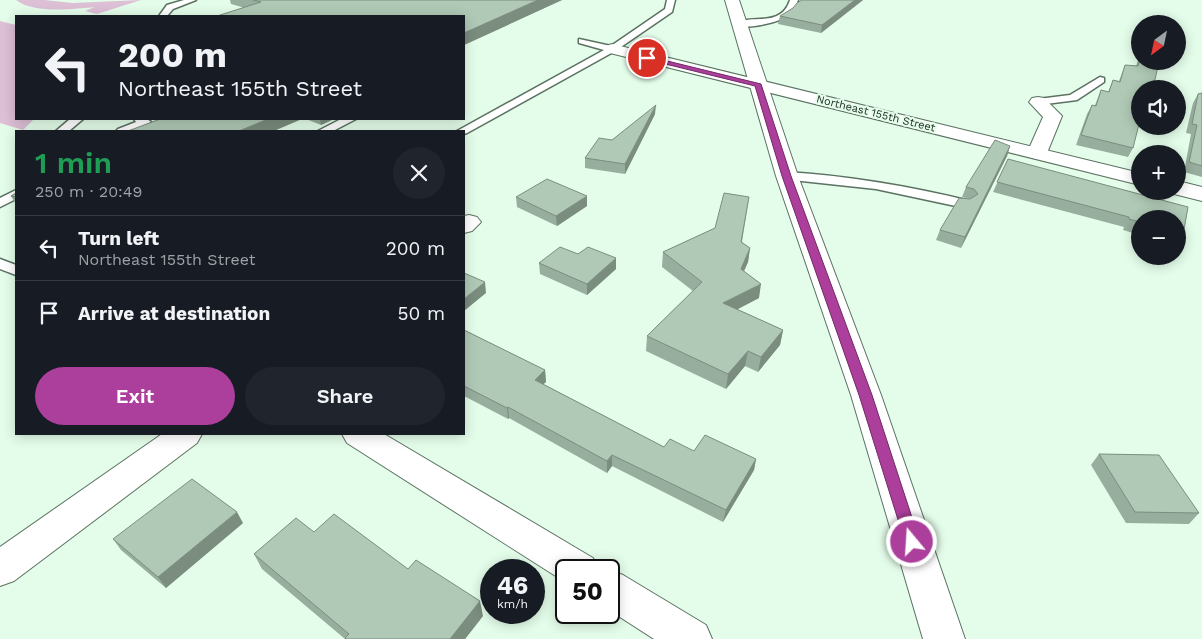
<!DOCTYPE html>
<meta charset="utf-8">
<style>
:root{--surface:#171b24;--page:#20242c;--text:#f1f3f6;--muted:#9ea1a6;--line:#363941;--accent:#ad3f9c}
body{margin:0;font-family:"Work Sans",sans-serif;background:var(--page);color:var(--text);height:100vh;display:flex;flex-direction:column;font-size:19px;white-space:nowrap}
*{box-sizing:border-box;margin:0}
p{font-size:16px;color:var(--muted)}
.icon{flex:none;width:28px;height:28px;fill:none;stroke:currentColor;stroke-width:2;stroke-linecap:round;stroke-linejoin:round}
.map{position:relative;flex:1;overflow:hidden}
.drawer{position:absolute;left:15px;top:130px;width:450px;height:305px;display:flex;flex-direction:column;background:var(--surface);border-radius:0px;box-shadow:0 2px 12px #0003}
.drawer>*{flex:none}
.guide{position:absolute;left:15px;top:15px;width:450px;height:105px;border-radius:0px;box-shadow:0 2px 12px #0003;background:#171b24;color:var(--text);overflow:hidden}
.needle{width:32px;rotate:213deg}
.buttons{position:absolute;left:1131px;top:15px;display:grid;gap:10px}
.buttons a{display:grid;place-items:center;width:55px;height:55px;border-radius:50%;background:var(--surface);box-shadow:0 2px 12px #0003;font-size:25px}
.speed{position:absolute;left:480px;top:559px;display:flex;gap:10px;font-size:25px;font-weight:700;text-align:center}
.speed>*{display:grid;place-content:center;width:65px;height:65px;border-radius:50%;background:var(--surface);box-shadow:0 2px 12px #0003;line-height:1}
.speed small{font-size:12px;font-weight:400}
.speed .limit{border:2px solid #111;border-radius:8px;background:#fff;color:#111}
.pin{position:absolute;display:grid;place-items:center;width:42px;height:42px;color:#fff;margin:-21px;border:2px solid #fff;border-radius:50%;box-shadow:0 1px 5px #0007}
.me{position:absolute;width:55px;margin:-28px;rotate:342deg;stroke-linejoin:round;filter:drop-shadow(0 0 4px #0008)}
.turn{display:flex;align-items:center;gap:18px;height:105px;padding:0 20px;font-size:22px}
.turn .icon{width:65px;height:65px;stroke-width:2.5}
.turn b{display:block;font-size:35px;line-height:42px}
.round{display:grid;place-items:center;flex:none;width:52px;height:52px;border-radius:26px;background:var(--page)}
.headline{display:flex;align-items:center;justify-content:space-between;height:85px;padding:0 20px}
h1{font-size:30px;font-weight:600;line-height:38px;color:#1e9e55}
.cta{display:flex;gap:10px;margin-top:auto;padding:10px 20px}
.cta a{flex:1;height:58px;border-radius:30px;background:var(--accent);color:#fff;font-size:20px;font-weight:600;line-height:58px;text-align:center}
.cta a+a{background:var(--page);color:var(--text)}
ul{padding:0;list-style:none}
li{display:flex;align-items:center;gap:15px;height:65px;padding:0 20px;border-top:1px solid var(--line)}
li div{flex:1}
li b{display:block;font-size:19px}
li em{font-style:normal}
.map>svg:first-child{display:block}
.green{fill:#ddbfd6}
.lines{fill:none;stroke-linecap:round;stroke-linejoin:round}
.service-casing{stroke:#5b7262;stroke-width:3}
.minor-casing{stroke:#5b7262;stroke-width:2}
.tertiary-casing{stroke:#5b7262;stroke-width:2}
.secondary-casing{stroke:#5b7262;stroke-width:2}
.service{fill:#fff;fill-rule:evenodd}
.minor{fill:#fff;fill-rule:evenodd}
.tertiary{fill:#fff;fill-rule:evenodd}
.secondary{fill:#fff;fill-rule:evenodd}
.wall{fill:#97ad9d}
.shaded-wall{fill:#7b8d7f}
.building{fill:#b0c9b6;stroke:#7b8d7f}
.route{fill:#ad3f9c;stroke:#702965}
.labels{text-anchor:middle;stroke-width:4;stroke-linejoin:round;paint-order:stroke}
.far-street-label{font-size:11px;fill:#1f2922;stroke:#e4fdea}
</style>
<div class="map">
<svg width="1202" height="639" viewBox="0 0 1202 639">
<rect width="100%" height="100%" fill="#e4fdea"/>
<!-- green -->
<path class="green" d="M16,0H44L73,3L141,0L97,14L85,11L95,7C73,9 34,14 16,0Z
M0,21L16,25V119H34L23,130L0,123Z"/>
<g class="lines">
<!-- service casing -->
<g class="service-casing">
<path id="service" d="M184,0H196L173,9L167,16H159L167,5Z
M667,0H675L672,12L615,51L467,133L464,134V131H457L604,50L579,43V39L611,46L665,9Z
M790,0H798C796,5 795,10 791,14C782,22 744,31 735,24C750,13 781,29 790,0Z
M1100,77L1104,78V82L1077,100L1038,105L1033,102L1038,99L1070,95Z
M70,119H83L69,131H56Z
M134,119H147L151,122L132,131H116L118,129L136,122Z
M341,119H356L333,131H318Z
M787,172C849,176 909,186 970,201L972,204L965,208L876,189L783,179L781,176Z
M16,190V199L0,207V198Z
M0,259L16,265V275L0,269Z"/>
</g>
<!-- minor casing -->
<g class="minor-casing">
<path id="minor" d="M1038,97L1044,98L1062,116L1047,153L1044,157L1037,159L1030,157L1027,153L1043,117L1029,102L1032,98Z
M469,215L477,217L481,222L472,231L464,233V216Z
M162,434H202L197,443L14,581L0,586V547Z
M342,434H384L593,558L598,570H566L565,582L347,443Z
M608,570H609L623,575L706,625L712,639H654L609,610Z"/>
</g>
<!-- tertiary casing -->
<g class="tertiary-casing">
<path id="tertiary" d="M612,44L1140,173V185L606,52L604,49L606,46Z
M1178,181L1202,187V201L1170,193L1169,191H1178Z"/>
</g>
<!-- secondary casing -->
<g class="secondary-casing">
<path id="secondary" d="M725,0H739L798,176L881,395L965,639H923L851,395L776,176Z"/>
</g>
<!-- service -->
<use href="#service" class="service"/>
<!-- minor -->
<use href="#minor" class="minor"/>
<!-- tertiary -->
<use href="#tertiary" class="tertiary"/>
<!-- secondary -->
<use href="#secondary" class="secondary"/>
</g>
<!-- wall -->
<path class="wall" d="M230,0H562L464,45V16L245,8L231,4Z
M802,0H863L821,33L778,24L780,16L793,8Z
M1140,55V123H1139L1133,148L1128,157L1076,145L1087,114L1092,105H1095L1101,90L1108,92L1113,80L1119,81L1125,65L1136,66Z
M1202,93V177L1184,172L1191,134L1186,133L1193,103L1198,94Z
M655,114L625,174L585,168V158L612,140Z
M306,119H334L321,125Z
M1010,146L1007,156L961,248L936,240L940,230L970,199L962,197L966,187Z
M1008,159L1188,207L1183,235L1178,244V219H1140V235L1123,230L1124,227L993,192Z
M16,193V204L11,196Z
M516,197L587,206L557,226L517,207Z
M749,197L742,242L750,248L748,262L744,271L759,298L737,309L783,330L780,345L758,372L745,366L726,389L646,351L647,336L693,291L662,267L663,252L715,228Z
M539,263L616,269L587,295L540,274Z
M464,330L545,370L546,382L543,384L664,447L756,459L754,470L723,522L612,466L607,473L509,418L508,419L464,396Z
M1099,454L1199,513L1189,524L1126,523L1091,465Z
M243,523L166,588L121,550L113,539Z
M314,532L408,569L483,616L465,639H345L262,569L254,554Z"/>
<!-- shaded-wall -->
<path class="shaded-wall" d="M538,0H562L464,45V33Z
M855,0H863L821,33L822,25Z
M656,105L655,114L625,174V164Z
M268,119H302L274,131H239Z
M320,119H334L321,125Z
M1010,146L1007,156L961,248L965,237Z
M587,196V206L557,226L556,216Z
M750,248L748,262L738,284L741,269Z
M616,258V269L587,295V284Z
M485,282L486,293L464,311V299Z
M761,284L759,298L721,318L723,303Z
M783,330L780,345L758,372L761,357Z
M748,351L745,366L726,389L728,374Z
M545,370L546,382L536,391L535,380Z
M508,407L509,418L508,419L507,408Z
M612,455V466L607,473V461Z
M756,459L754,470L723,522L726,510Z
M237,512L243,523L166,588L158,577Z
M480,601L483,616L465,639H450Z"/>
<!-- building -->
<path class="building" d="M253,0H538L464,33V16H217L261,2Z
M802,0H855L822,25L780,16L793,8L797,3Z
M1140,59V61H1159L1153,89H1140V120L1133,148L1081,135L1092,105L1096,106L1101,90L1109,92L1113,80L1120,82L1125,65L1138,66Z
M1202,93V166L1189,162L1197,125L1192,124L1198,94Z
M656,105L625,164L585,158L599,138L612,140Z
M160,119H268L239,131H128Z
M995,140L1010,146L965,237L940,230L959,198L970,199L978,194L974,189L966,187Z
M1008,159L1188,207L1183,235L1178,233V219H1140V222L1129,219V217L997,182Z
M547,179L587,196L556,216L516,197Z
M16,193V197L11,196Z
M724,193L749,197L741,242L750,248L741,269L761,284L723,303L783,330L761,357L748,351L728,374L647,336L702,282L663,252L715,228Z
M560,247L578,254L588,247L616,258L587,284L539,263Z
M464,273L485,282L464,299Z
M464,330L545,370L535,380L664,447L670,439L694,451L705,435L756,459L726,510L612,455L607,461L508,407L507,408L464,386Z
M1099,454L1159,455L1199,513L1135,512Z
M192,479L237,512L158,577L113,539Z
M334,514L408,569L416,560L480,601L450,639H347L345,638L349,634L254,554L296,518L314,532Z"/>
<!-- route -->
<path class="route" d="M647,56L761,84L791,176L872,395L920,542L918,546L912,548L907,546L905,542L859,395L782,176L755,86L645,59L644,58Z"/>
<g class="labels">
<!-- far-street labels -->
<g class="far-street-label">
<text transform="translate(876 113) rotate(14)" y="4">Northeast 155th Street</text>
</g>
</g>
</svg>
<div class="buttons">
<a><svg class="needle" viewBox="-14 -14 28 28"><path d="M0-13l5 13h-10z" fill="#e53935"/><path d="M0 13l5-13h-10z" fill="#9ea1a6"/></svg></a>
<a><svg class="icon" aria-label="sound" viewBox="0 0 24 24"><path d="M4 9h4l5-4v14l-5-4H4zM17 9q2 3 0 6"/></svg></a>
<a>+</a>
<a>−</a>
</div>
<div class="speed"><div>46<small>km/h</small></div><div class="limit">50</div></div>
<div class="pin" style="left:647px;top:58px;background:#d93025"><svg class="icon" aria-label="arrive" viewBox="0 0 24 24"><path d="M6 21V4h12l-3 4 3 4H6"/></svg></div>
<svg class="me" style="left:912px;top:542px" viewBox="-20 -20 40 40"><circle r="17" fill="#ad3f9c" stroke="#fff" stroke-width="3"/><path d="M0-11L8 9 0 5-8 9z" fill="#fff"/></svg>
<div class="guide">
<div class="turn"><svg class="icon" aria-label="left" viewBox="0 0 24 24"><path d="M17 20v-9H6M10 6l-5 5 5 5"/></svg><div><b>200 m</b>Northeast 155th Street</div></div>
</div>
<section class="drawer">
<div class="headline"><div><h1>1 min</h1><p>250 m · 20:49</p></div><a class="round"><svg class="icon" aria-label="close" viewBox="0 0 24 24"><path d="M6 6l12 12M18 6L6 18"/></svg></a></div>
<ul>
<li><svg class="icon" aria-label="left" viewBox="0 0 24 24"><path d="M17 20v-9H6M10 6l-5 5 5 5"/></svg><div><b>Turn left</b><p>Northeast 155th Street</p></div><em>200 m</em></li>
<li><svg class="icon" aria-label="arrive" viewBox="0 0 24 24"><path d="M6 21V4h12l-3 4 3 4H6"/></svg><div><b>Arrive at destination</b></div><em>50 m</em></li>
</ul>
<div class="cta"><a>Exit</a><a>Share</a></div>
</section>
</div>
